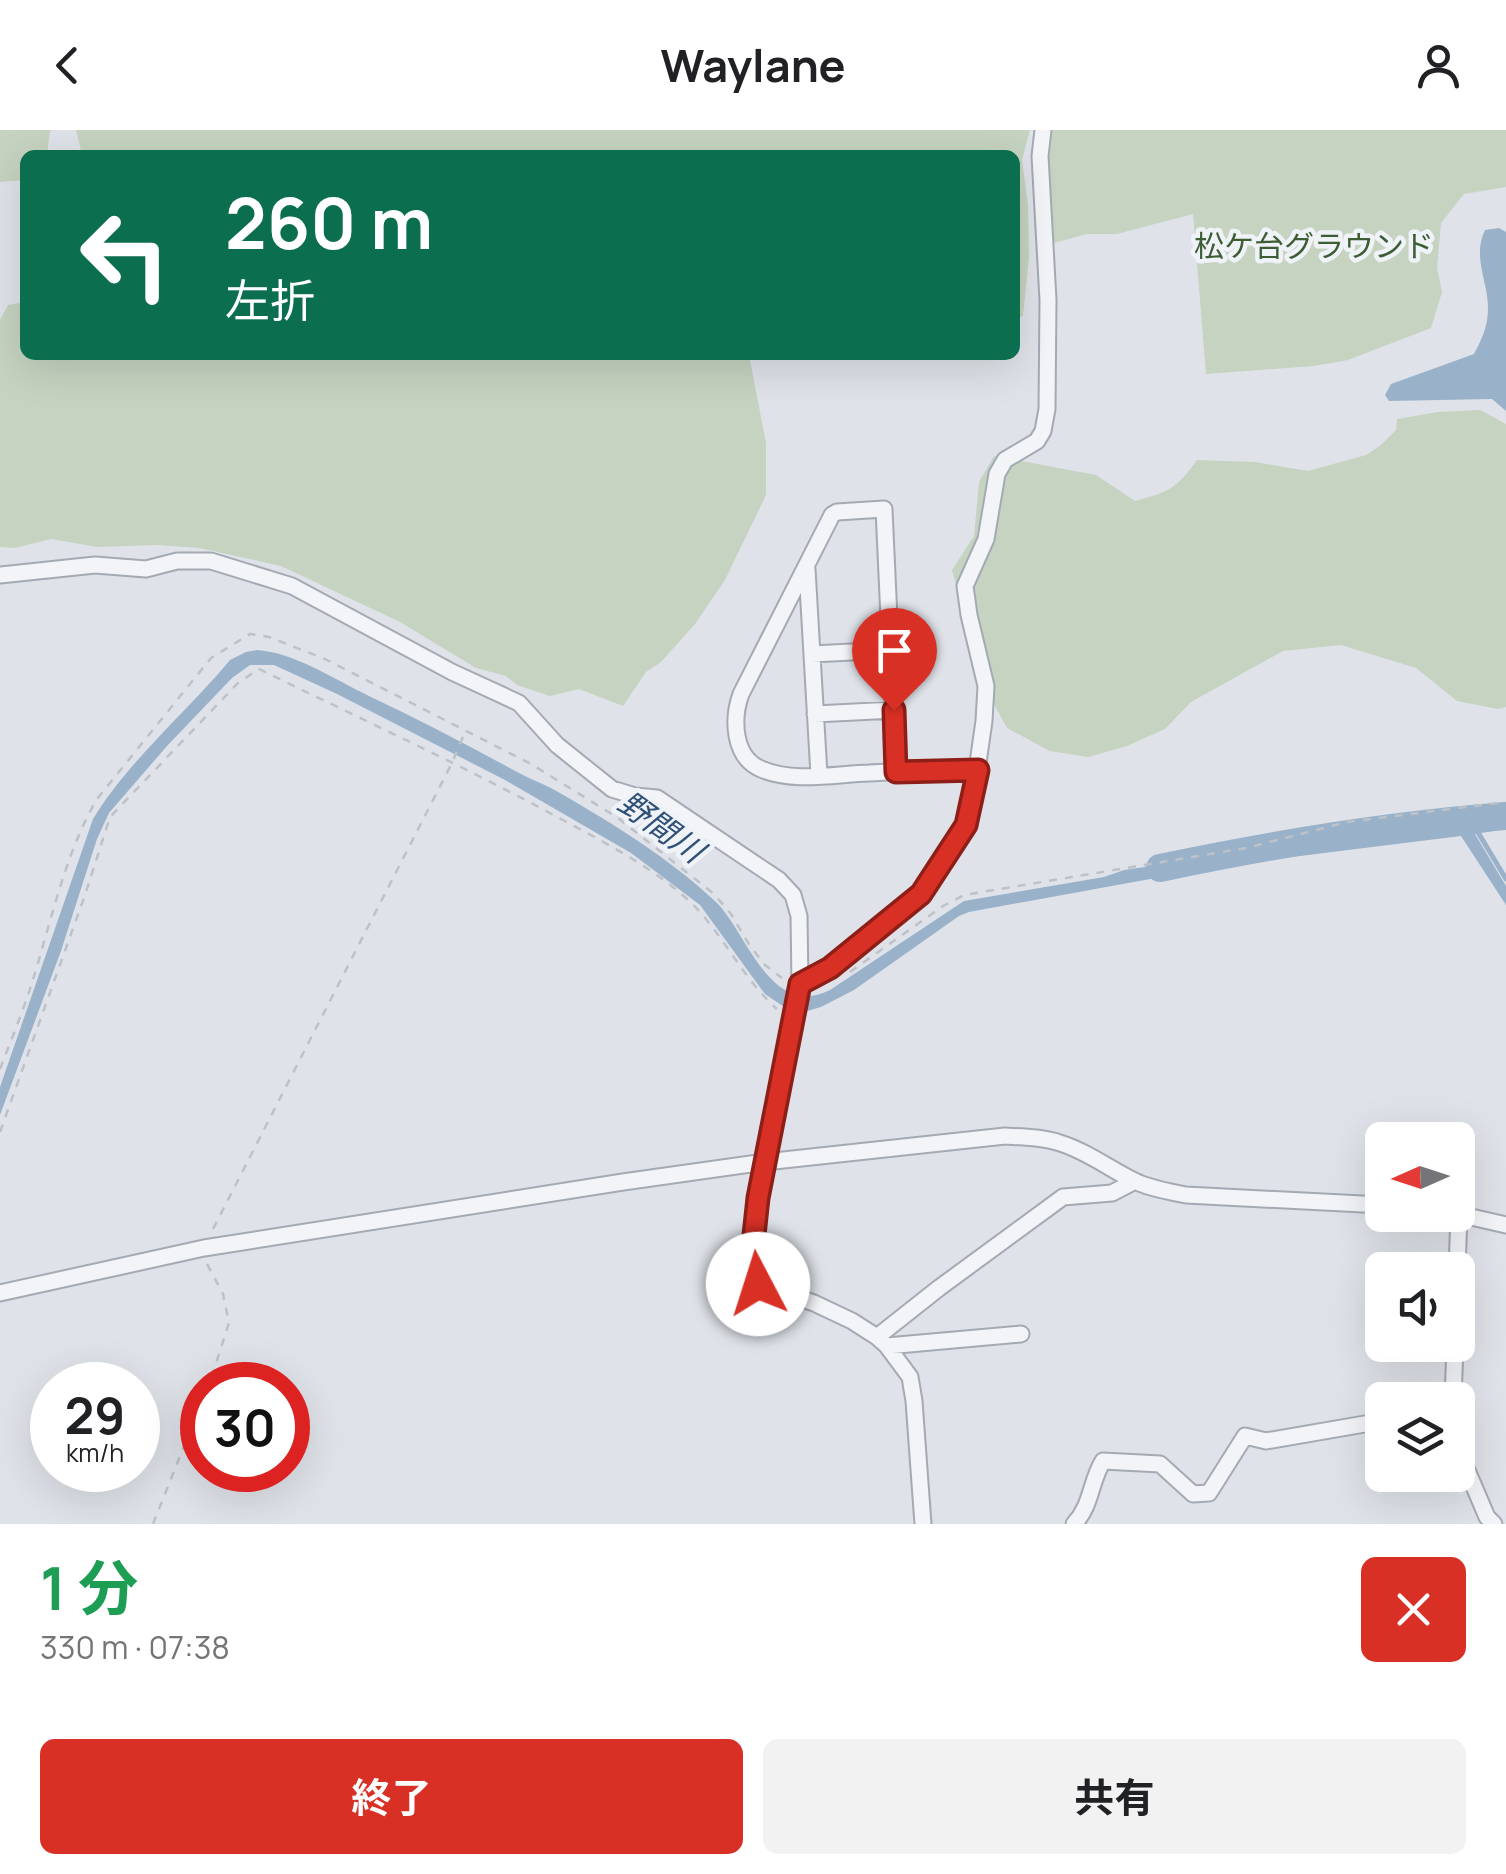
<!DOCTYPE html>
<html lang="ja">
<meta charset="utf-8">
<style>
:root{--surface:#fff;--page:#f2f2f2;--text:#202124;--muted:#757577;--accent:#d93025}
body{margin:0;font-family:Manrope,"Noto Sans JP",sans-serif;background:var(--page);color:var(--text);height:100vh;display:flex;flex-direction:column;font-size:38px;white-space:nowrap}
*{box-sizing:border-box;margin:0}
p{font-size:32px;color:var(--muted)}
.icon{flex:none;width:55px;height:55px;fill:none;stroke:currentColor;stroke-width:2;stroke-linecap:round;stroke-linejoin:round}
.map{position:relative;height:1394px;overflow:hidden}
.panel{display:flex;flex-direction:column;background:var(--surface);flex:1}
.panel>*{flex:none}
.guide{position:absolute;left:20px;top:20px;width:1000px;height:210px;border-radius:15px;box-shadow:0 10px 40px #0002;background:#0b6e4f;color:#fff;overflow:hidden}
.needle{width:65px;rotate:267deg}
.buttons{position:absolute;left:1365px;top:992px;display:grid;gap:20px}
.buttons a{display:grid;place-items:center;width:110px;height:110px;border-radius:15px;background:var(--surface);box-shadow:0 10px 40px #0002;font-size:50px}
.speed{position:absolute;left:30px;top:1232px;display:flex;gap:20px;font-size:50px;font-weight:700;text-align:center}
.speed>*{display:grid;place-content:center;width:130px;height:130px;border-radius:50%;background:var(--surface);box-shadow:0 10px 40px #0002;line-height:1}
.speed small{font-size:25px;font-weight:400}
.speed .limit{border:15px solid #d22;background:#fff;color:#111}
.pin{position:absolute;display:grid;place-items:center;width:85px;height:85px;color:#fff;margin:-102px -42px;border-radius:50% 50% 50% 0;rotate:-45deg;box-shadow:0 0 10px #0007}
.pin .icon{rotate:45deg}
.me{position:absolute;width:110px;margin:-55px;rotate:355deg;stroke-linejoin:round;filter:drop-shadow(0 0 8px #0008)}
.turn{display:flex;align-items:center;gap:35px;height:210px;padding:0 40px;font-size:45px}
.turn .icon{width:130px;height:130px;stroke-width:2.5}
.turn b{display:block;font-size:70px;line-height:85px}
.round{display:grid;place-items:center;flex:none;width:105px;height:105px;border-radius:15px;background:var(--page)}
.summary{display:flex;align-items:center;justify-content:space-between;height:170px;padding:0 40px}
h1{font-size:60px;font-weight:700;line-height:75px;color:#1e9e55}
.action{display:flex;gap:20px;margin-top:auto;padding:20px 40px}
.action a{flex:1;height:115px;border-radius:15px;background:var(--accent);color:#fff;font-size:40px;font-weight:700;line-height:115px;text-align:center}
.action a+a{background:var(--page);color:var(--text)}
header{display:flex;justify-content:space-between;align-items:center;height:130px;padding:0 40px;background:var(--surface);font-size:45px;font-weight:700}
.map>svg:first-child{display:block}
.green{fill:#c5d3c0}
.water{fill:#99b2ca}
.lines{fill:none;stroke-linecap:round;stroke-linejoin:round}
.stream{stroke:#99b2ca;stroke-width:5}
.river{stroke:#99b2ca;stroke-width:28}
.minor-casing{stroke:#a4aab3;stroke-width:19}
.path{stroke:#bdc1c8;stroke-width:2.5;stroke-dasharray:8 8;stroke-linecap:butt}
.minor{stroke:#f2f4f7;stroke-width:15}
.route-casing{stroke:#8d1f18;stroke-width:25}
.route{stroke:#d93025;stroke-width:18}
.labels{text-anchor:middle;stroke-width:9;stroke-linejoin:round;paint-order:stroke}
.park-label{font-size:30px;fill:#3d5d34;stroke:#eff2f6}
.water-label{font-size:32px;font-style:italic;fill:#305176;stroke:#eff2f6}
</style>
<header><svg class="icon" aria-label="back" viewBox="0 0 24 24"><path d="M15 5l-7 7 7 7"/></svg>Waylane<svg class="icon" aria-label="person" viewBox="0 0 24 24"><circle cx="12" cy="8" r="4"/><path d="M4 21q1-7 8-7t8 7"/></svg></header>
<div class="map">
<svg width="1506" height="1394" viewBox="0 0 1506 1394">
<rect width="100%" height="100%" fill="#dfe3e9"/>
<!-- green -->
<path class="green" d="M0,0H52L50,1L47,25H25V50L0,52Z
M76,0H1030L1022,30L1028,75L1029,126L1023,186L1015,189V25H82Z
M1049,0H1506V57L1464,64L1441,93L1437,138L1442,162L1431,198L1348,230L1314,236L1206,244L1193,84L1117,104H1087L1050,114L1044,30Z
M25,172V225H749L766,313V365L725,450L695,494L661,532L646,542L623,576L579,559L550,566L517,555L506,546L476,538L400,492L281,436L199,418L158,415L97,417L51,409L15,418L0,417V190L8,175Z
M1480,280L1506,294V577L1498,579L1457,571L1416,538L1341,515L1283,521L1191,572L1165,599L1127,616L1088,627L1050,621L1007,598L982,552L952,440L974,406L979,352L994,326L1096,345L1135,371C1169,362 1176,359 1197,330L1255,332L1308,341L1366,325L1381,315L1396,300L1397,289L1438,282Z"/>
<!-- water -->
<path class="water" d="M1499,98L1506,102V281L1492,269L1389,271L1385,265L1391,254L1474,224C1482,209 1488,196 1488,178C1488,151 1472,127 1485,100Z
M257,520C293,522 336,550 369,566C420,590 469,616 519,643C532,650 547,655 560,663C615,695 669,728 716,772C747,802 770,890 830,860L964,771L1104,747L1124,740L1467,691L1506,689V699L1475,704L1506,756V775L1461,706L1227,735L969,782L959,786L854,860L821,877L804,882L787,879L765,864L700,775L631,723L505,650L337,564L274,535H250L232,548L167,616L109,683L97,709L61,821L0,985V957L93,689C129,630 185,584 230,530L246,522Z"/>
<g class="lines">
<!-- stream -->
<path class="stream" d="M1470,689L1506,749"/>
<!-- river -->
<path class="river" d="M1160,738C1274,714 1390,695 1506,686"/>
<!-- minor casing -->
<g class="minor-casing">
<path id="minor" d="M807,439L819,645
M0,445L95,435L146,439L177,431H211L292,456L452,542L519,573L557,615L612,659L635,666L657,668L779,750L793,765L799,786L800,854L757,1068L754,1105L759,1135L758,1154L814,1173L852,1191L877,1207L887,1216L910,1247L914,1271L923,1394
M812,524L891,520
M815,584L894,580
M896,642L884,379L837,382L832,385L741,564C732,589 733,627 761,639C793,653 836,644 869,643C905,641 941,641 977,640
M800,854L830,838L921,764L966,695L977,640L984,591L986,556L969,485L965,456L986,409L997,344L1005,330L1037,311L1043,301L1047,279L1048,170L1040,26L1043,0
M1458,1084L1506,1095
M1457,1140L1459,1084
M0,1163L204,1118L623,1052L765,1032L1005,1006C1023,1007 1042,1007 1060,1013C1089,1022 1112,1041 1139,1053C1154,1059 1170,1062 1186,1065L1382,1075
M877,1207L939,1158L1063,1067L1112,1063L1135,1051
M887,1216L1021,1204
M1453,1270L1455,1215
M1458,1319L1487,1387L1494,1394
M1074,1394C1092,1375 1090,1352 1103,1331L1160,1334L1193,1364L1209,1363L1245,1306L1266,1311L1382,1291"/>
</g>
<!-- path -->
<path class="path" d="M850,842L943,776L964,765L1246,718L1347,692L1506,672
M0,939C10,913 21,886 30,859C50,797 64,725 97,669L211,528L250,504L269,507L325,529L531,634L618,688L714,764L731,784L750,816L765,835L782,848
M0,1002L85,765L110,687L238,553L259,539C355,586 453,631 548,682C594,707 645,732 685,767C721,799 740,846 777,879
M213,1099L452,633L465,602
M207,1134L223,1164L229,1193L209,1255
M153,1394L202,1271"/>
<!-- minor -->
<use href="#minor" class="minor"/>
</g>
<g class="lines">
<!-- route casing -->
<g class="route-casing">
<path id="route" d="M758,1154L759,1135L754,1105L758,1068L800,854L830,838L921,764L966,695L978,640L896,642L894,580"/>
</g>
<!-- route -->
<use href="#route" class="route"/>
</g>
<g class="labels">
<!-- park labels -->
<g class="park-label">
<text x="1314" y="127">松ケ台グラウンド</text>
</g>
<!-- water labels -->
<g class="water-label">
<text transform="translate(661 697) rotate(36)" y="11">野間川</text>
</g>
</g>
</svg>
<div class="buttons">
<a><svg class="needle" viewBox="-14 -14 28 28"><path d="M0-13l5 13h-10z" fill="#e53935"/><path d="M0 13l5-13h-10z" fill="#757577"/></svg></a>
<a><svg class="icon" aria-label="sound" viewBox="0 0 24 24"><path d="M4 9h4l5-4v14l-5-4H4zM17 9q2 3 0 6"/></svg></a>
<a><svg class="icon" aria-label="layers" viewBox="0 0 24 24"><path d="M12 4l9 5-9 5-9-5zM3 14l9 5 9-5"/></svg></a>
</div>
<div class="speed"><div>29<small>km/h</small></div><div class="limit">30</div></div>
<div class="pin" style="left:894px;top:580px;background:#d93025"><svg class="icon" aria-label="arrive" viewBox="0 0 24 24"><path d="M6 21V4h12l-3 4 3 4H6"/></svg></div>
<svg class="me" style="left:758px;top:1154px" viewBox="-20 -20 40 40"><circle r="19" fill="#fff"/><path d="M0-13L10 11 0 6-10 11z" fill="#d93025"/></svg>
<div class="guide">
<div class="turn"><svg class="icon" aria-label="left" viewBox="0 0 24 24"><path d="M17 20v-9H6M10 6l-5 5 5 5"/></svg><div><b>260 m</b>左折</div></div>
</div>
</div>
<section class="panel">
<div class="summary"><div><h1>1 分</h1><p>330 m · 07:38</p></div><a class="round" style="background:#d93025;color:#fff"><svg class="icon" aria-label="close" viewBox="0 0 24 24"><path d="M6 6l12 12M18 6L6 18"/></svg></a></div>
<div class="action"><a>終了</a><a>共有</a></div>
</section>
